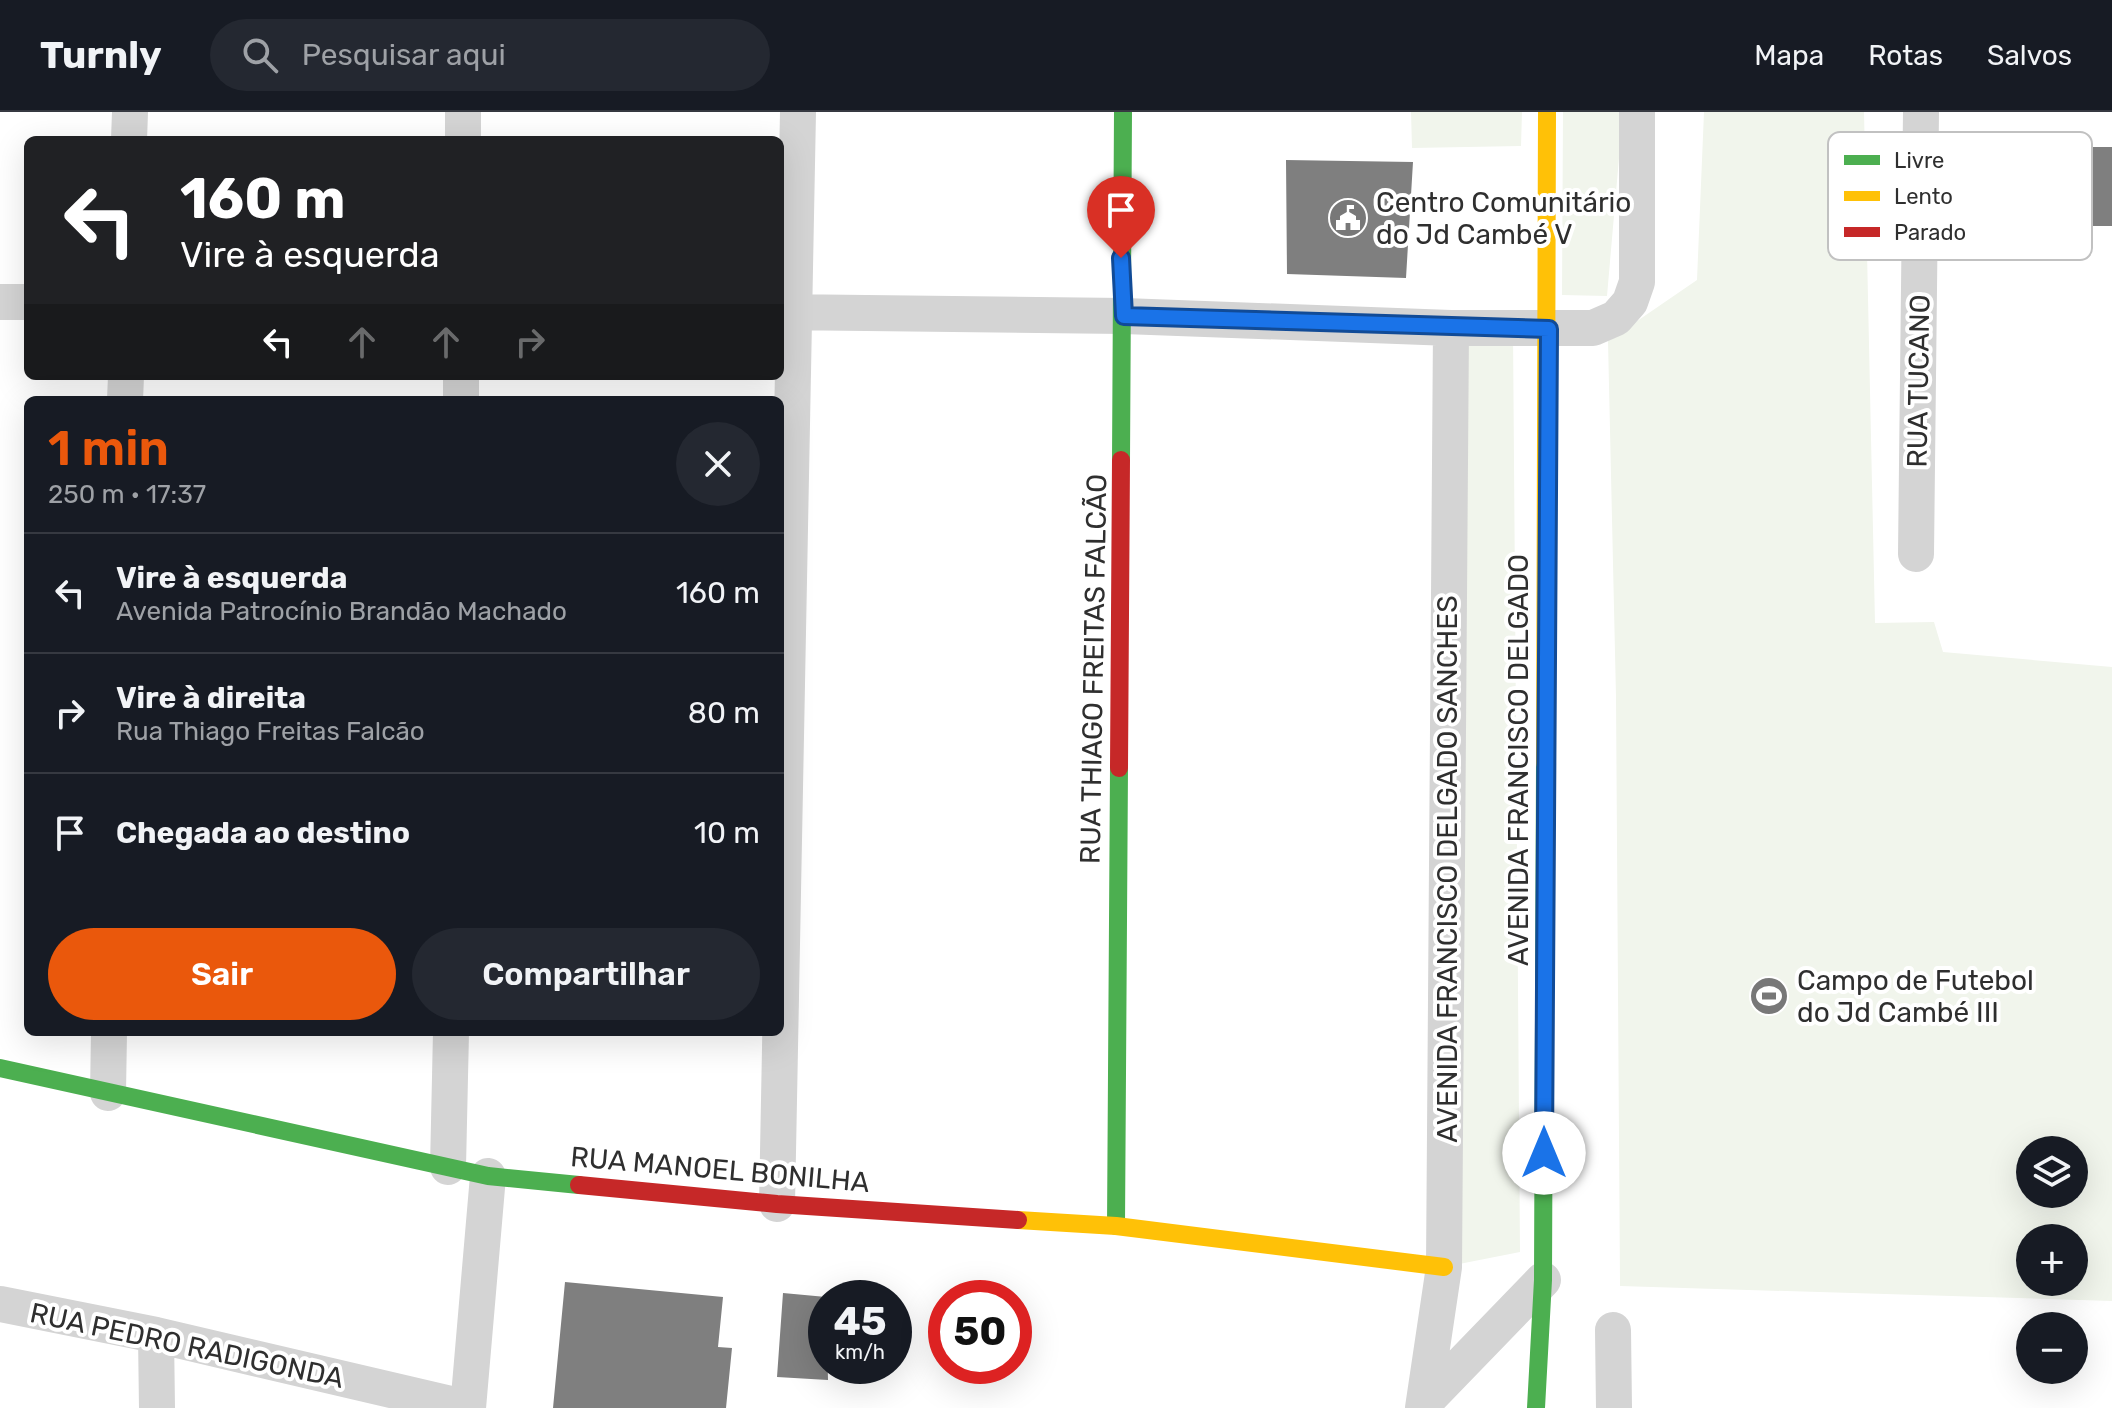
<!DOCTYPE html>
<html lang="pt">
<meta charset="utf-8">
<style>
:root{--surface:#171b24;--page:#242831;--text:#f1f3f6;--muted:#9ea1a6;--line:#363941;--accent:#ea580c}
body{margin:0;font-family:Rubik,sans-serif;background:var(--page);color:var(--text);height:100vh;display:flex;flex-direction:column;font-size:30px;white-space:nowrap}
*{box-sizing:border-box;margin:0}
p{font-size:26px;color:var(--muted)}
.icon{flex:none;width:44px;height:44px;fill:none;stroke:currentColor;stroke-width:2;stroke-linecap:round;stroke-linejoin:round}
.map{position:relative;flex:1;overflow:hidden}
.panel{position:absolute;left:24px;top:284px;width:760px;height:640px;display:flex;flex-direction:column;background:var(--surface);border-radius:12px;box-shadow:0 8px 32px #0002}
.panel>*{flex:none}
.hud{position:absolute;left:24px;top:24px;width:760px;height:244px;border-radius:12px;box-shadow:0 8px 32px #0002;background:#202124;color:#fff;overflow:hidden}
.controls{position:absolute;left:2016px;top:1024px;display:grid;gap:16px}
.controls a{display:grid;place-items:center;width:72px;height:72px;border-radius:50%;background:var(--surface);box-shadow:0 8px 32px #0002;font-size:40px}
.speed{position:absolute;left:808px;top:1168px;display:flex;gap:16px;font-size:40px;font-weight:700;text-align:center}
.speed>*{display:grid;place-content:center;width:104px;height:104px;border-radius:50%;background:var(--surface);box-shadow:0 8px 32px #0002;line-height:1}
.speed small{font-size:20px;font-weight:400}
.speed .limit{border:12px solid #d22;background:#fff;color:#111}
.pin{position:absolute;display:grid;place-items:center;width:68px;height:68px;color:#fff;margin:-82px -34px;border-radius:50% 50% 50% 0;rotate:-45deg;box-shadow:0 0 8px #0007}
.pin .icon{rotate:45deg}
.me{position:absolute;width:88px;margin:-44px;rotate:0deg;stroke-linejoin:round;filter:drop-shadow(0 0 6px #0008)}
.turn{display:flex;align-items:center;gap:28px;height:168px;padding:0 24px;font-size:36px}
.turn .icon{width:104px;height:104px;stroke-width:2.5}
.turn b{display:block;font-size:56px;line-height:68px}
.lanes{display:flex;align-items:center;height:76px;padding:0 24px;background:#0003;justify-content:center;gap:40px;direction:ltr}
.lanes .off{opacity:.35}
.round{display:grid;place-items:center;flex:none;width:84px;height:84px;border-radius:42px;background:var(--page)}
.overview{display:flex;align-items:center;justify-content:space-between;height:136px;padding:0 24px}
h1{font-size:48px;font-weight:600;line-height:60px;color:var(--accent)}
.cta{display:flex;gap:16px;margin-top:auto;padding:16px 24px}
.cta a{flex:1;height:92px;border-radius:48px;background:var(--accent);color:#fff;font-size:32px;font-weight:600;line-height:92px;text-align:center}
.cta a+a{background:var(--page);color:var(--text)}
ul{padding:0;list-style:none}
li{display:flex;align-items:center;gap:24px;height:120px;padding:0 24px;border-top:2px solid var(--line)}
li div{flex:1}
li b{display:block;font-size:30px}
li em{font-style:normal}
header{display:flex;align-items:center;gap:48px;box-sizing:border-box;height:112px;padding:0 40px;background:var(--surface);border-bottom:2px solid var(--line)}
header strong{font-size:38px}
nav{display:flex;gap:44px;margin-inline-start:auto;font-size:28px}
.search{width:560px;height:72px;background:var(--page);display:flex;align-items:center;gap:20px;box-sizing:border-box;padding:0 28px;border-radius:44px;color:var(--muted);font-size:30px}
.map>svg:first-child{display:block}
.green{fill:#f1f5ec;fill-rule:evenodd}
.building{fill:#7f7f7f}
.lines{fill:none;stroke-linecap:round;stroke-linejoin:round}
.street{stroke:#d4d4d4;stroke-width:36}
.fast{stroke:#4caf50;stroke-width:18}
.slow{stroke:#ffc107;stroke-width:18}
.jam{stroke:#c62828;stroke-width:18}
.route-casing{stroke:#114b97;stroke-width:20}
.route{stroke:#1a73e8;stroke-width:14}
.labels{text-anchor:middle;stroke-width:8;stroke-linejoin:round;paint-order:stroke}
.poi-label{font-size:28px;fill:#2f2f2f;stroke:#fff;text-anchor:start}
.street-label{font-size:28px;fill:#2f2f2f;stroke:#fff}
.key{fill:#fff;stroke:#c1c1c1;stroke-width:2}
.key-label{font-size:22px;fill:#2f2f2f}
</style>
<header>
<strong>Turnly</strong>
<div class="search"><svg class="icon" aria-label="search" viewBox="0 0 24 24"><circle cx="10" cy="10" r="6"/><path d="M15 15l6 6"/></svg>Pesquisar aqui</div>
<nav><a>Mapa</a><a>Rotas</a><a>Salvos</a></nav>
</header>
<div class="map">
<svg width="2112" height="1296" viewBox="0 0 2112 1296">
<rect width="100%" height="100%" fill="#fff"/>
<!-- green -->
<path class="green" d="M1411,0H1522L1521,34L1412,36Z
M1563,0H1623L1607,184L1562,183Z
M1704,0H1864L1875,511L1934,510L1943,540L2112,555V1189L1620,1174L1616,585L1608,229L1697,168ZM2030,1038H2074V1082H2030ZM2030,1126H2074V1170H2030Z
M1454,218H1513L1520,1140L1444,1155Z"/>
<!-- building -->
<path class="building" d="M1998,35H2112V114H1998Z
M1286,48L1413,50L1406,166L1287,162Z
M565,1170L723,1185L718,1235L732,1236L726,1296H553Z
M783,1181L826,1185L828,1268L777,1265Z"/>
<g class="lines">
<!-- street -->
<path class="street" d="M129,28L130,0
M463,28V0
M0,190H28
M780,200L1124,204L1451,216H1593L1616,206L1630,190L1637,170V0
M125,288L126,264
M461,288V264
M1916,442L1921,0
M108,981L109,920
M448,1055L451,920
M777,1092L798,0
M0,1192L156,1223L468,1296
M1613,1218L1614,1296
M156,1223L157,1296
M1424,1291L1543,1168
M468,1296L488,1064
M1423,1296L1444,1155L1451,216"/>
<!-- fast -->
<path class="fast" d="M1121,348L1123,0
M0,956L488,1064L579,1073
M1116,1114L1119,656
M1536,1296L1543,1168L1545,651"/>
<!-- slow -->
<path class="slow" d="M1545,651L1547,0
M1018,1108L1116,1114L1444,1155"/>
<!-- jam -->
<path class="jam" d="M1119,656L1121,348
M579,1073L777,1092L1018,1108"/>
</g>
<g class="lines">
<!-- route casing -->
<g class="route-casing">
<path id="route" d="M1121,146L1124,204L1549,217L1544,1041"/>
</g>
<!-- route -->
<use href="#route" class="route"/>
</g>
<!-- icons -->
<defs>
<g id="civic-disc" transform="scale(2)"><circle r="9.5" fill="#787878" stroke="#fff"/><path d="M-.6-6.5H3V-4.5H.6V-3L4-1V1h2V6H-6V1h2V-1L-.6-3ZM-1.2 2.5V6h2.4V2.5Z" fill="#fff"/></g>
<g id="stadium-disc" transform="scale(2)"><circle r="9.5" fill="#787878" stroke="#fff"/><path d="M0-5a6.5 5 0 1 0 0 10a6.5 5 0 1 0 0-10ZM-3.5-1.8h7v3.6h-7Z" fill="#fff"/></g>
</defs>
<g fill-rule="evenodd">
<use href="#civic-disc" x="1348" y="106"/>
<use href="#stadium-disc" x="1769" y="884"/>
</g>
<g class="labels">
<!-- poi labels -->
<g class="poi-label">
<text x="1376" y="100">Centro Comunitário<tspan x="1376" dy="32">do Jd Cambé V</tspan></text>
<text x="1797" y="878">Campo de Futebol<tspan x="1797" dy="32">do Jd Cambé III</tspan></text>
</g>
<!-- street labels -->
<g class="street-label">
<text transform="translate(1918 269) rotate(-89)" y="10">RUA TUCANO</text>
<text transform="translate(1093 557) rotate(-89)" y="10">RUA THIAGO FREITAS FALCÃO</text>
<text transform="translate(1518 648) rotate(-90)" y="10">AVENIDA FRANCISCO DELGADO</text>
<text transform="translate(1447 757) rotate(-90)" y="10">AVENIDA FRANCISCO DELGADO SANCHES</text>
<text transform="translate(720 1057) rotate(5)" y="10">RUA MANOEL BONILHA</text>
<text transform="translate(187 1233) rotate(12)" y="10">RUA PEDRO RADIGONDA</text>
</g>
</g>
<!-- legend -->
<rect x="1828" y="20" width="264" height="128" rx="12" class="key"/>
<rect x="1844" y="43" width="36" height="10" fill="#4caf50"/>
<rect x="1844" y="79" width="36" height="10" fill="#ffc107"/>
<rect x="1844" y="115" width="36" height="10" fill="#c62828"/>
<g class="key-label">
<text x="1894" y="56">Livre</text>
<text x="1894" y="92">Lento</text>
<text x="1894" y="128">Parado</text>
</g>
</svg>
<div class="controls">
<a><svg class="icon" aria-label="layers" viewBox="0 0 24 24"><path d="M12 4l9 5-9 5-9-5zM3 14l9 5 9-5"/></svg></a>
<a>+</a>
<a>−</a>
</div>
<div class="speed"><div>45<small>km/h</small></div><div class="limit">50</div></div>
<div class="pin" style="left:1121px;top:146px;background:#d93025"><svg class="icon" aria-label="arrive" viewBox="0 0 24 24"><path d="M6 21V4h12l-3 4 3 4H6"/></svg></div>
<svg class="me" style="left:1544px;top:1041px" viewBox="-20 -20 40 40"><circle r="19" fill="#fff"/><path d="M0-13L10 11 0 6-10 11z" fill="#1a73e8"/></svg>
<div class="hud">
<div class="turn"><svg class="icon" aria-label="left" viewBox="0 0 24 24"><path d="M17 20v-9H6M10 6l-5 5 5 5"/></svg><div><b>160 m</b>Vire à esquerda</div></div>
<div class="lanes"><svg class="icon" aria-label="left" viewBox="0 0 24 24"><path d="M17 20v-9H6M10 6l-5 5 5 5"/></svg><svg class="icon off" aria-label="ahead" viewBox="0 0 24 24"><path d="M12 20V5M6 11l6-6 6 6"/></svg><svg class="icon off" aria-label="ahead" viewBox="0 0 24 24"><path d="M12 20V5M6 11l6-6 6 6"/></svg><svg class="icon off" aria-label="right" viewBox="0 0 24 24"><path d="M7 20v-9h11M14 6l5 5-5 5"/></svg></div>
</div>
<section class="panel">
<div class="overview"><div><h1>1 min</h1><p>250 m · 17:37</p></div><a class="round"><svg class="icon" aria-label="close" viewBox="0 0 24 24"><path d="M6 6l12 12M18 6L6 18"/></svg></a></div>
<ul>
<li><svg class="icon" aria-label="left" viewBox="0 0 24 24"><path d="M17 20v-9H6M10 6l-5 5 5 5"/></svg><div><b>Vire à esquerda</b><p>Avenida Patrocínio Brandão Machado</p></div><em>160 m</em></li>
<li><svg class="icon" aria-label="right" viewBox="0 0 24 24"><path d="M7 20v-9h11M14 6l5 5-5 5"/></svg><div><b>Vire à direita</b><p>Rua Thiago Freitas Falcão</p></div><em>80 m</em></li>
<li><svg class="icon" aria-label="arrive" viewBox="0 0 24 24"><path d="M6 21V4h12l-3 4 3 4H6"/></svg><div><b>Chegada ao destino</b></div><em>10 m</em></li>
</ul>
<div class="cta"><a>Sair</a><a>Compartilhar</a></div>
</section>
</div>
